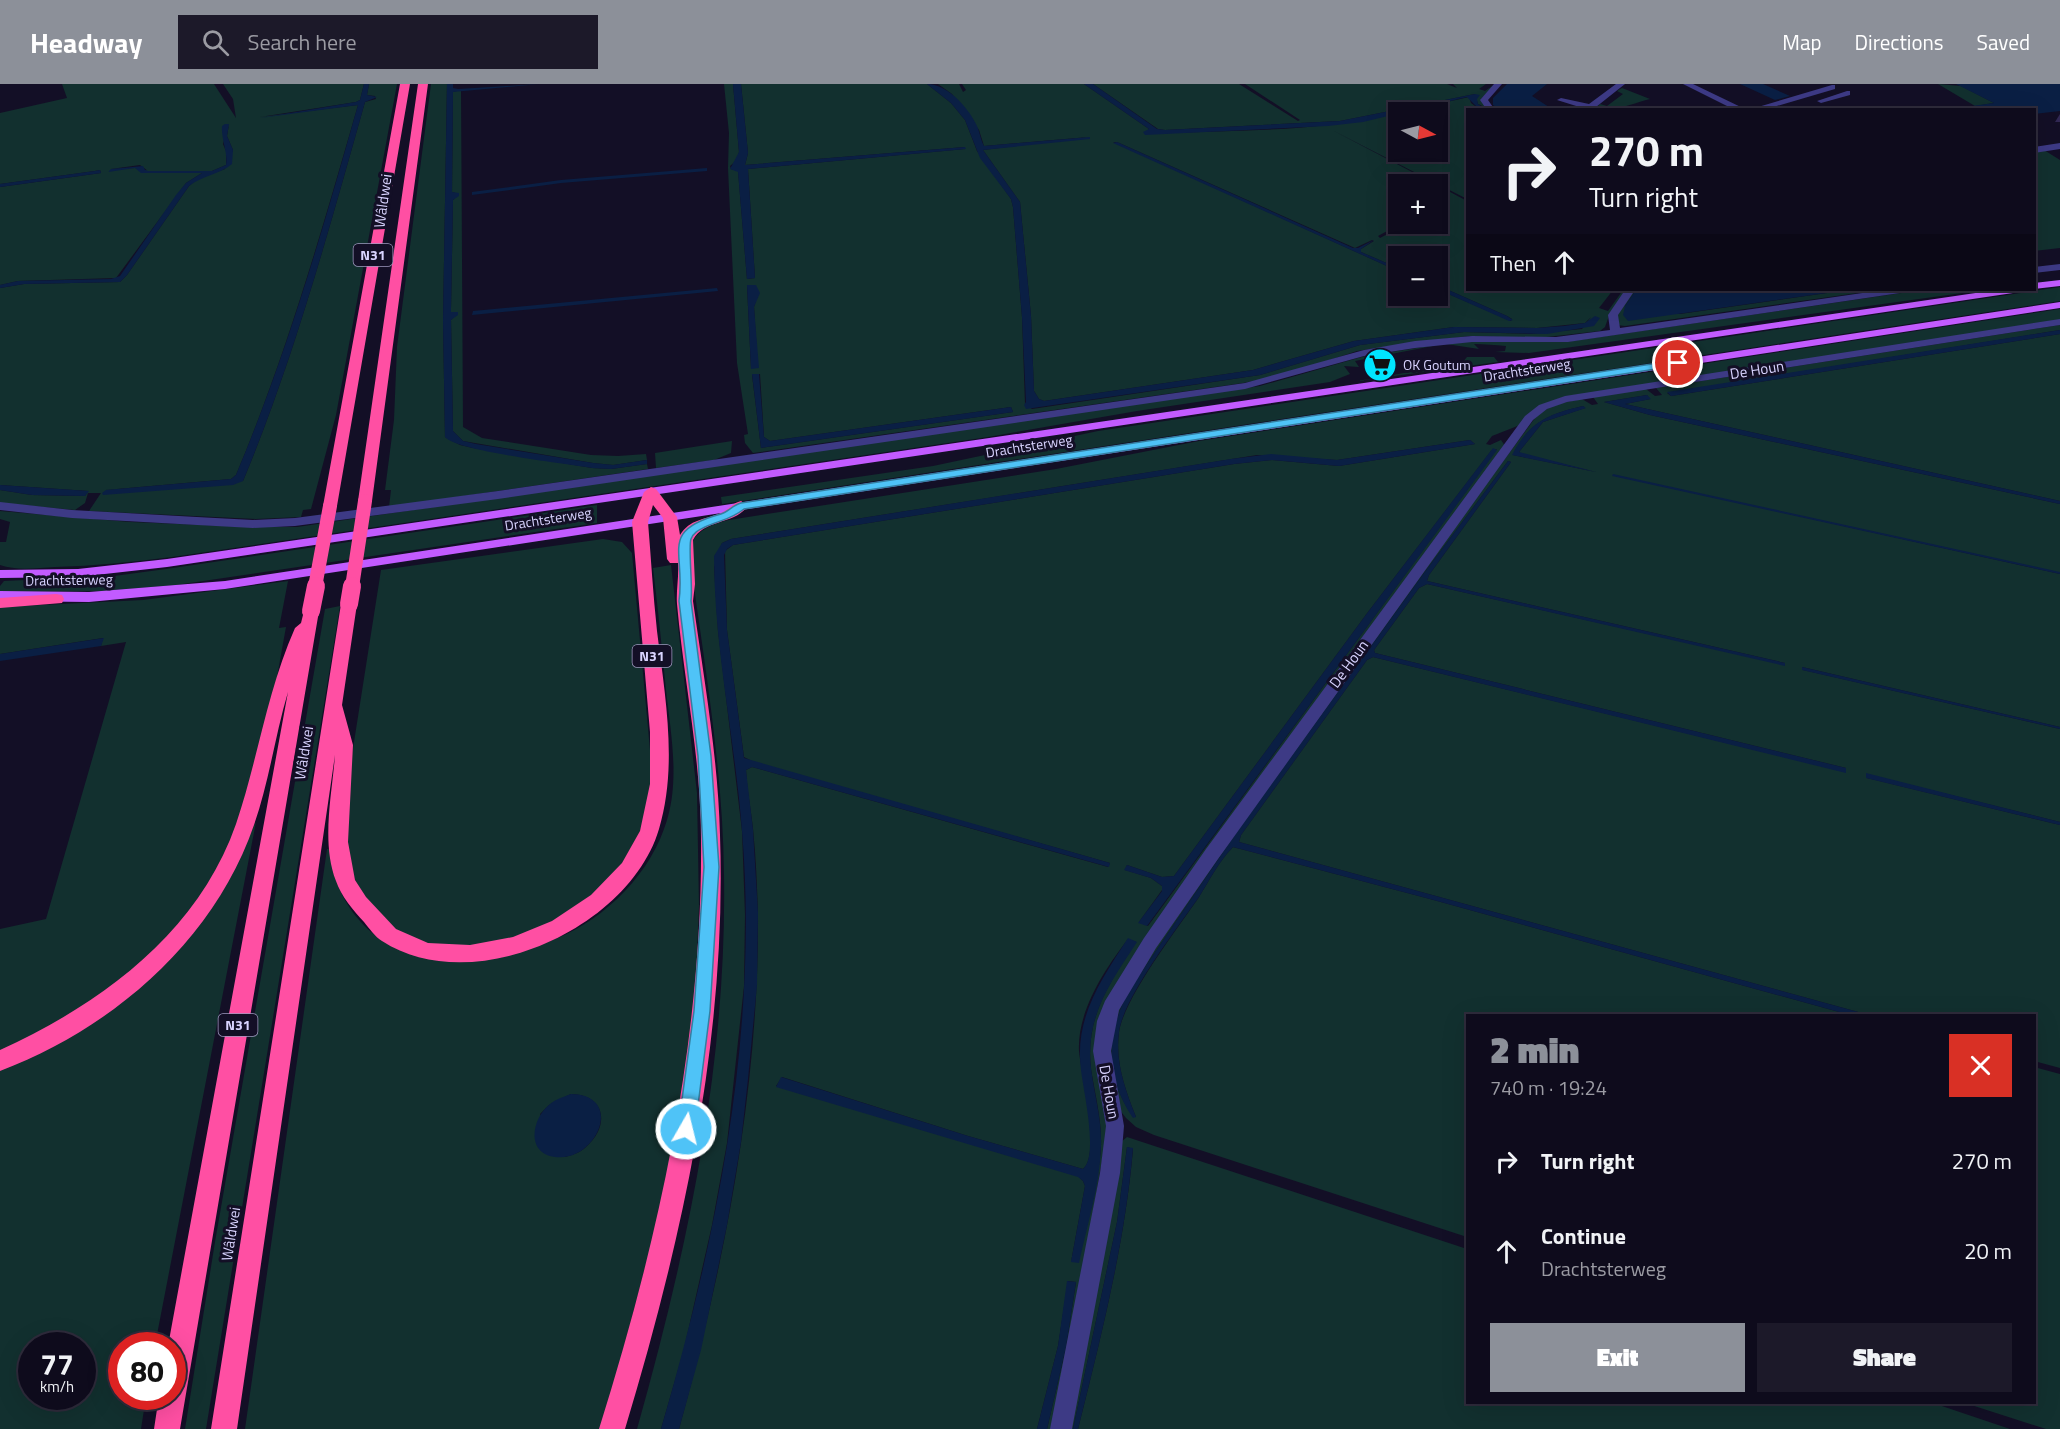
<!DOCTYPE html>
<meta charset="utf-8">
<style>
:root{--surface:#0e0b1c;--page:#1c1929;--text:#f1f3f6;--muted:#9b9ba3;--line:#2e2b3b;--accent:#8c9099}
body{margin:0;font-family:"Titillium Web",sans-serif;background:var(--page);color:var(--text);height:100vh;display:flex;flex-direction:column;font-size:22px;white-space:nowrap}
*{box-sizing:border-box;margin:0}
p{font-size:20px;color:var(--muted)}
.icon{flex:none;width:33px;height:33px;fill:none;stroke:currentColor;stroke-width:2;stroke-linecap:round;stroke-linejoin:round}
.map{position:relative;flex:1;overflow:hidden}
.side{position:absolute;left:1466px;top:930px;width:570px;height:390px;display:flex;flex-direction:column;background:var(--surface);border-radius:0px;box-shadow:0 6px 24px #0002,0 0 0 2px var(--line)}
.side>*{flex:none}
.guide{position:absolute;left:1466px;top:24px;width:570px;height:183px;border-radius:0px;box-shadow:0 6px 24px #0002,0 0 0 2px var(--line);background:#0e0b1c;color:var(--text);overflow:hidden}
.needle{width:39px;rotate:97deg}
.buttons{position:absolute;left:1388px;top:18px;display:grid;gap:12px}
.buttons a{display:grid;place-items:center;width:60px;height:60px;border-radius:0px;background:var(--surface);box-shadow:0 6px 24px #0002,0 0 0 2px var(--line);font-size:30px}
.speed{position:absolute;left:18px;top:1248px;display:flex;gap:12px;font-size:30px;font-weight:700;text-align:center}
.speed>*{display:grid;place-content:center;width:78px;height:78px;border-radius:50%;background:var(--surface);box-shadow:0 6px 24px #0002,0 0 0 2px var(--line);line-height:1}
.speed small{font-size:15px;font-weight:400}
.speed .limit{border:9px solid #d22;background:#fff;color:#111}
.pin{position:absolute;display:grid;place-items:center;width:51px;height:51px;color:#fff;margin:-26px;border:3px solid #fff;border-radius:50%;box-shadow:0 2px 6px #0007}
.me{position:absolute;width:66px;margin:-33px;rotate:8deg;stroke-linejoin:round;filter:drop-shadow(0 0 4px #0008)}
.turn{display:flex;align-items:center;gap:21px;height:126px;padding:0 24px;font-size:27px}
.turn .icon{width:78px;height:78px;stroke-width:2.5}
.turn b{display:block;font-size:42px;line-height:51px}
.then{display:flex;align-items:center;height:57px;padding:0 24px;background:#0003;gap:12px;font-size:22px}
.round{display:grid;place-items:center;flex:none;width:63px;height:63px;border-radius:0px;background:var(--page)}
.summary{display:flex;align-items:center;justify-content:space-between;height:102px;padding:0 24px}
h1{font-size:36px;font-weight:800;line-height:45px;color:var(--accent)}
.cta{display:flex;gap:12px;margin-top:auto;padding:12px 24px}
.cta a{flex:1;height:69px;border-radius:0px;background:var(--accent);color:#fff;font-size:24px;font-weight:800;line-height:69px;text-align:center}
.cta a+a{background:var(--page);color:var(--text)}
ul{padding:0;list-style:none}
li{display:flex;align-items:center;gap:18px;height:90px;padding:0 24px}
li div{flex:1}
li b{display:block;font-size:22px}
li em{font-style:normal}
header{display:flex;align-items:center;gap:36px;box-sizing:border-box;height:84px;padding:0 30px;background:var(--accent);color:#fff}
header strong{font-size:28px}
nav{display:flex;gap:33px;margin-inline-start:auto;font-size:21px}
.search{width:420px;height:54px;background:var(--page);display:flex;align-items:center;gap:15px;box-sizing:border-box;padding:0 21px;border-radius:0px;color:var(--muted);font-size:22px}
.map>svg:first-child{display:block}
.green{fill:#12302f;fill-rule:evenodd}
.water{fill:#0a1f44}
.lines{fill:none;stroke-linecap:round;stroke-linejoin:round}
.street{fill:#3d3a85;fill-rule:evenodd}
.primary{fill:#c25bff;fill-rule:evenodd}
.highway{fill:#ff4fa3;fill-rule:evenodd}
.highway-bridge-far1{stroke:#ff4fa3;stroke-width:14}
.highway-bridge{stroke:#ff4fa3;stroke-width:18}
.wall{fill:#312854}
.route{fill:#4fc3f7;stroke:#337fa1;stroke-width:1.5}
.labels{text-anchor:middle;stroke-width:6;stroke-linejoin:round;paint-order:stroke}
.shield{fill:#130f26;stroke:#9e99be;stroke-width:1.5}
.shield-label{font-size:14px;font-weight:bold;fill:#d9d4ff}
.far-poi-label{font-size:14px;fill:#d9d4ff;stroke:#130f26;text-anchor:start}
.far-street-label{font-size:14px;fill:#d9d4ff;stroke:#130f26}
.street-label{font-size:15px;fill:#d9d4ff;stroke:#130f26}
</style>
<header>
<strong>Headway</strong>
<div class="search"><svg class="icon" aria-label="search" viewBox="0 0 24 24"><circle cx="10" cy="10" r="6"/><path d="M15 15l6 6"/></svg>Search here</div>
<nav><a>Map</a><a>Directions</a><a>Saved</a></nav>
</header>
<div class="map">
<svg width="2060" height="1345" viewBox="0 0 2060 1345">
<rect width="100%" height="100%" fill="#130f26"/>
<!-- green -->
<path class="green" d="M62,0H214L236,34L233,15L223,0H364L360,16L356,18L260,33L358,21C322,146 286,272 236,391L231,395L106,406L243,397C294,275 329,145 365,18L376,15L375,12L367,11L369,0H397L336,331L311,425L303,426L301,433L256,435L89,427L101,409H88L85,419L75,426L0,419V406L32,411L85,412L88,407L0,401V204L24,200L120,198L127,191L189,102L197,95L225,85L233,66L227,52L229,40L223,60L226,67V81L212,87H148L140,81L111,85L135,84L161,89H202L186,99L116,194L18,197L0,201V103L101,89L100,86L95,87L0,100V29L67,14Z
M431,0H447L443,237L445,353L460,361L473,364L592,384L611,385L647,380L648,385L389,423L391,406H385L394,336L397,263Z
M724,0H733L739,68L737,76L730,82L731,85L738,87L747,195L755,194L748,85L965,65V63L745,81L748,69L741,0H927L951,19L965,36L977,67L1011,115L1013,123L1022,233L1025,320L1032,325L1260,291L1360,261L1464,248L1531,250L1582,245L1591,233L1585,239L1537,244L1454,243L1354,257L1253,286L1044,317L1039,315L1034,307L1031,232L1020,118L983,66L1089,53L984,62L979,46L952,10L938,0H959L963,8L966,6L962,0H1084L1149,45L1145,50C1230,46 1315,49 1398,29V68H1437V28H1402L1469,13L1471,19L1479,25L1467,26V115L1332,46L1435,100H1398V140H1400L1378,152L1380,154L1406,140H1437V122L1447,116L1437,119V101L1467,117V206H1613L1599,224L1608,227L1623,206H1627L1610,229L1605,243L1600,247L1538,254L1469,252L1404,260L1357,267L1284,291L1243,299L753,369L745,359L744,351L748,350L737,279L728,84L729,49ZM1113,58H1117L1355,164L1372,156L1374,157L1361,165V168L1398,184V172H1437V201L1507,232L1512,235L1511,237L1437,205V212H1398V187ZM747,202L756,217L754,223L758,284H751ZM760,290L764,353L770,357L1011,323L1013,328L761,364L752,291Z
M1093,0H1239L1298,37L1300,36L1245,0H1447L1457,4L1453,0H1486L1479,5L1485,7L1495,0L1481,15L1489,25L1478,20L1475,10L1340,37L1165,46L1158,45Z
M1938,0L1961,2L1994,19L1975,22Z
M1622,4L1650,15C1633,19 1611,30 1598,22L1600,20L1607,22L1623,10L1617,7Z
M461,6L463,343L482,354L591,371L618,372L646,370L647,376L613,381L593,379L463,357L453,347L451,236L458,228H451V225L453,116L459,110L452,108L453,8Z
M2044,66L2060,76V164L2034,167V68Z
M2060,203V217L722,420L721,413L933,382L1098,347Z
M1632,206H1636L1625,222L1680,230L1848,206H1879L1625,242L1617,241L1616,229Z
M1922,206H1984L1529,269L1495,268L1505,267L1506,262C1495,261 1484,260 1474,260L1479,265L1446,260L1474,257L1565,258Z
M2060,225V236L1563,313L1540,322L1520,341L1492,352L1486,360L1490,361L1501,356L1505,362L1107,921L1108,1042L1055,1345H1047L1066,1263L1076,1198L1068,1197L1058,1262L1037,1345H679C725,1178 759,1005 758,831C757,802 756,773 753,745C751,725 747,706 746,686L752,683L1108,783L1110,779L754,678L744,673L727,546L725,467L733,461L1234,380L1272,376L1339,382L1475,360L1470,356L1337,376L1257,371L731,455L722,459L714,483L718,547L742,747L745,831L744,902L727,1059L712,1141L684,1265L661,1345H637C688,1164 727,980 724,791C723,682 703,573 689,466C695,447 710,440 729,436L1056,385L1199,357ZM1497,365L1148,842L1139,838L1162,806V802L1151,794L1125,786L1127,781L1162,793L1174,792L1368,528L1491,367ZM1128,855L1136,858C1109,900 1085,933 1091,985C1095,1011 1102,1036 1101,1062C1099,1102 1083,1140 1071,1178L1085,1102L1083,1097L1078,1092L776,1002L782,993L968,1052L1083,1085C1101,1071 1081,989 1079,967C1077,927 1105,885 1128,855Z
M2060,241V246L1667,309L1671,312L2060,250V417L1625,320L1650,315L1647,311L1604,318L1650,331L2060,420V489L1613,391L2060,490V643L1802,583L1803,586L2060,645V738L1866,690L1867,694L2060,741V984L2034,977V932L1869,931L1239,758L1241,751L1367,576L1373,573L1846,688V684L1375,569L1374,566L1419,504L1427,500L1785,581V579L1427,497L1429,491L1511,378L1508,377L1424,489L1236,749L1130,905C1106,948 1104,991 1133,1033H1136C1125,1005 1115,978 1119,948C1124,914 1178,844 1199,813C1209,797 1219,777 1233,763L1430,815L1850,931L1467,932V1153L1154,1051L1136,1043L1126,1034L1119,1025L1111,1000L1108,953L1111,938L1123,910L1216,772L1386,536L1538,330L1556,320L1582,315L1592,321L1598,320L1593,313L1646,305L1655,312L1662,311L1656,304ZM1583,322L1585,324L1543,338L1519,368L1522,370L1596,388L1513,371C1529,338 1549,330 1583,322Z
M1443,260L1355,277L1359,283L1344,282L1350,290L1330,298L1137,327L988,353L172,473C133,478 94,482 55,483C37,484 17,487 0,481V458H6L10,438L0,435V427L130,438L251,443H297L1260,302L1365,272Z
M1467,273H1494L1498,278L1357,297L1445,282L1451,279L1455,280L1457,278L1462,279Z
M732,357L731,369L714,376L656,384L655,369Z
M597,421V439L176,501L102,507L0,508V502L4,497L114,492L166,485Z
M603,455L622,458L632,469L651,677V709L644,737L633,765L608,800L569,830L521,852L483,861H437L413,856L398,847L384,838L357,802L346,767L349,690L381,486Z
M671,481L697,709L699,822L695,919L668,1098L602,1345H245L327,765H332C334,777 334,790 338,801C353,841 391,871 434,875C452,876 474,869 492,866C509,864 529,863 546,858C597,842 646,796 664,745C681,700 671,652 666,606C662,565 658,525 653,484ZM571,1010C606,1011 610,1042 586,1063C580,1069 572,1071 565,1073L540,1030L549,1021Z
M288,497L279,544L286,543L275,604L231,764L178,847L89,923L0,969V845L46,835L126,558L101,562L103,554L0,570V523L143,516Z
M340,522L206,1345H185L215,1158L325,525Z
M256,738L155,1261L122,1262V1312L146,1313L141,1345H0V984L85,939L229,794ZM32,1262H82V1312H32Z
M2034,983L2060,990V1345H2046L1965,1319L2034,1318Z
M1127,1053L1467,1165V1318H1930L2010,1345H1078C1101,1253 1125,1159 1133,1065L1127,1063L1117,1138L1073,1345H1067L1121,1058Z"/>
<!-- water -->
<path class="water" d="M364,0H369L367,11L377,13L365,18C329,145 294,275 243,397L233,401L103,411L102,409L106,406L231,395L236,391C286,272 323,146 358,21L260,34L356,18L360,16Z
M447,0H453V4L458,5L539,0L453,8L452,108L459,109V112L453,116L451,225V228H458V231L451,236L453,347L463,357L476,360L593,379L613,381L647,376V380L611,385L592,384C568,380 456,367 445,353L443,237Z
M733,0H741L748,69L745,81L965,63L966,65L748,85L755,194L747,195L738,88L730,85L739,68Z
M927,0C947,0 967,22 976,40C980,47 980,55 984,62L1090,53V55L983,66L1020,118L1031,232L1034,307L1039,315L1044,317L1253,286L1354,257L1454,243L1537,244L1564,242L1585,239L1595,232L1600,234L1594,242L1547,250L1464,248L1360,261L1260,291L1026,325L1024,321L1026,318L1022,233L1013,123L1011,115L980,74L965,36L951,19Z
M1084,0H1093L1157,45L1165,46L1340,37L1475,10L1480,11L1477,15L1478,20L1485,25H1479L1467,13L1363,38L1328,42L1145,51L1143,48L1149,45Z
M1507,0H1547L1532,12L1552,25H1499L1493,21V14Z
M1740,0H1763L1790,12L1775,16Z
M1956,0H2060V27L2034,30V26L1951,25L1994,19Z
M225,40H229L227,52L233,66L232,80C220,90 202,92 189,102L127,191L120,198L24,200L0,204V201L18,197L111,195L120,192L176,111L186,99L202,89H141L135,84L108,88L111,85L143,82L145,86L148,87H212L226,81C228,68 221,55 222,42Z
M1117,58L1353,164H1358L1374,156L1361,165V168L1398,184V187L1113,59Z
M707,84V87L561,99L472,111V108L561,96Z
M95,87L100,86L101,89L0,103V100Z
M747,201H756L760,209L754,223L759,284L751,285Z
M1437,201L1507,232L1513,236L1509,237L1437,205Z
M717,204L718,207L472,231L473,227Z
M1636,206H1848L1628,237L1623,231L1625,222Z
M2060,246V250L1671,312L1667,308Z
M752,290H759L764,353L770,357L1011,323L1013,328L761,364Z
M1647,311L1651,315L1625,320L2060,417V420L1650,331L1604,318Z
M1583,322L1586,324L1543,338L1519,368L1596,388L1512,371C1529,338 1548,330 1583,322Z
M1470,356L1475,360L1339,382L1272,376L1234,380L733,461L727,465L724,471L727,546L744,674L1110,779L1109,783L752,683L746,686L753,746L758,829L757,901L748,995L741,1058L727,1141L701,1266L679,1345H661C717,1153 759,948 742,747C735,655 714,565 714,472L722,459L731,455L1231,375L1271,370L1337,376Z
M1493,364L1497,366L1147,842L1138,839L1162,807V802L1151,794L1124,786L1127,781L1162,793L1174,792L1368,528Z
M1508,377L1511,378L1429,491L1427,497L1785,579V582L1427,500L1419,504L1374,566L1375,569L1846,684V689L1373,573L1367,576L1241,751L1239,758L1869,931H1850L1430,815L1233,763C1219,777 1209,797 1199,813C1178,843 1123,914 1119,948C1115,978 1125,1005 1136,1033L1133,1034C1104,991 1106,948 1130,905L1236,749L1424,489Z
M1613,390L2060,488V490L1612,392Z
M0,401L89,407L85,412L32,411L0,406Z
M104,554L101,562L0,577V570Z
M1802,583L2060,643V645L1802,586Z
M1866,689L2060,738V741L1866,694Z
M1128,854L1137,858C1110,899 1085,933 1091,984C1094,1010 1102,1035 1101,1062C1100,1101 1087,1141 1079,1179L1071,1178L1085,1102L1083,1097L1078,1093L776,1003L781,993L968,1052L1083,1085C1099,1072 1083,1005 1081,986C1074,934 1101,896 1128,854Z
M571,1010C626,1011 596,1079 555,1073C525,1069 532,1034 550,1020C556,1015 563,1013 571,1010Z
M1127,1063L1133,1064C1125,1159 1101,1253 1078,1345H1073L1117,1138Z
M1067,1197L1076,1198L1066,1263L1047,1345H1037L1058,1262Z"/>
<g class="lines">
<!-- street -->
<path class="street" d="M1494,0H1502L1488,16L1495,26H1487L1480,16Z
M1616,0H1625L1596,23L1601,26H1589L1557,16L1561,14L1589,20Z
M1683,0H1693L1747,26H1735Z
M1832,1H1835V5L1763,26H1748Z
M1847,7H1850V11L1821,19L1817,17Z
M2060,59V65L2034,69V63Z
M2060,180V186L2034,189V183Z
M1625,206H1635L1618,231L1620,244L1883,206H1905L1900,209L1568,258H1472L1415,264L1364,272L1245,305L498,415L295,442L253,444L197,441L72,434L0,426V418L72,426L197,433L253,436L295,434L498,407L1245,299L1364,266L1415,257L1472,252L1556,253L1610,246L1608,231Z
M2060,235V241L1567,318L1547,325L1533,336L1218,775L1156,864L1119,926L1111,967L1124,1042L1120,1089L1072,1345H1050L1100,1089L1106,1042L1093,967L1097,937L1105,917L1144,854L1206,765L1525,332L1539,321L1565,312Z"/>
<!-- primary -->
<path class="primary" d="M2060,196V202L2034,205V199Z
M1996,206H2018L2013,209L167,483L78,493L0,494V486L78,485L167,475Z
M2060,218V224L225,505L89,518L0,517V507L89,508L225,497Z"/>
<!-- highway -->
<path class="highway" d="M400,0H410L337,422L330,427L323,422Z
M418,0H428L372,417L365,422L358,417Z
M651,403L656,405L677,433L680,451C690,435 704,436 721,429C728,426 733,419 741,417L748,422C734,441 704,435 693,456L695,500L693,517C704,595 718,673 720,751C727,953 683,1153 625,1345H599C659,1154 703,956 701,754C701,675 684,598 677,520C676,507 679,493 678,479H670L667,475L663,434L653,421L648,438C651,474 653,510 657,547C665,612 678,681 659,745C630,844 473,916 382,857C375,853 369,844 364,838C353,826 341,812 336,797C321,758 332,711 335,671L237,1345H211L341,520L343,516H355L357,520L342,621L353,661L348,758L355,796L366,813L396,845L428,859L470,861L513,853L552,837L591,811L622,779L640,747L650,700V648L632,438L644,408Z
M56,510L62,511L64,515L62,519L0,524V514Z
M311,521L317,523L319,527L180,1345H154L159,1312H172V1262H168L288,608C275,652 269,698 254,741C214,857 113,944 0,987V966C101,920 198,849 236,740C258,675 267,607 295,544L301,539L305,523Z"/>
<!-- highway-bridge-far1 -->
<path class="highway-bridge-far1" d="M315,503L330,422
M352,503L365,417"/>
<!-- highway-bridge -->
<path class="highway-bridge" d="M349,520L352,502
M311,527L316,502"/>
</g>
<!-- wall -->
<path class="wall" d="M2060,30V38H2055Z"/>
<!-- route -->
<path class="route" d="M1678,276L1683,279L1682,281L744,425C730,436 720,436 705,443C699,446 694,448 691,455C688,462 693,503 691,517L711,672L719,783L710,927L695,1045L692,1051L686,1054L680,1051L678,1045L694,927L704,783L698,672L679,517C686,467 658,447 721,430C728,428 733,421 741,419Z"/>
<!-- icons -->
<defs>
<g id="supermarket-disc" transform="scale(1.725)"><circle r="9.5" fill="#00e5ff" stroke="#130f26"/><path d="M-6-5.5h2.5l.6 2H6L4.5 2H-2.5L-4.4-4H-6ZM-1.5 3.2a1.3 1.3 0 1 0 .1 0ZM3 3.2a1.3 1.3 0 1 0 .1 0Z" fill="#111"/></g>
</defs>
<g fill-rule="evenodd">
<use href="#supermarket-disc" x="1380" y="281"/>
</g>
<g class="labels">
<!-- shield labels -->
<g class="shield">
<rect x="353.5" y="160" width="39" height="22" rx="4.5"/>
<rect x="632.5" y="561" width="39" height="22" rx="4.5"/>
<rect x="218.5" y="930" width="39" height="22" rx="4.5"/>
</g>
<g class="shield-label">
<text x="373" y="176">N31</text>
<text x="652" y="577">N31</text>
<text x="238" y="946">N31</text>
</g>
<!-- far-poi labels -->
<g class="far-poi-label">
<text x="1403" y="286">OK Goutum</text>
</g>
<!-- far-street labels -->
<g class="far-street-label">
<text transform="translate(1527 286) rotate(-9)" y="5">Drachtsterweg</text>
<text transform="translate(1029 362) rotate(-9)" y="5">Drachtsterweg</text>
<text transform="translate(548 435) rotate(-9)" y="5">Drachtsterweg</text>
<text transform="translate(69 496) rotate(-1)" y="5">Drachtsterweg</text>
</g>
<!-- street labels -->
<g class="street-label">
<text transform="translate(383 117) rotate(-82)" y="5">Wâldwei</text>
<text transform="translate(1757 286) rotate(-9)" y="5">De Houn</text>
<text transform="translate(1349 580) rotate(-54)" y="5">De Houn</text>
<text transform="translate(304 669) rotate(-81)" y="5">Wâldwei</text>
<text transform="translate(1109 1008) rotate(80)" y="5">De Houn</text>
<text transform="translate(231 1150) rotate(-81)" y="5">Wâldwei</text>
</g>
</g>
</svg>
<div class="buttons">
<a><svg class="needle" viewBox="-14 -14 28 28"><path d="M0-13l5 13h-10z" fill="#e53935"/><path d="M0 13l5-13h-10z" fill="#9b9ba3"/></svg></a>
<a>+</a>
<a>−</a>
</div>
<div class="speed"><div>77<small>km/h</small></div><div class="limit">80</div></div>
<div class="pin" style="left:1678px;top:279px;background:#d93025"><svg class="icon" aria-label="arrive" viewBox="0 0 24 24"><path d="M6 21V4h12l-3 4 3 4H6"/></svg></div>
<svg class="me" style="left:686px;top:1045px" viewBox="-20 -20 40 40"><circle r="17" fill="#4fc3f7" stroke="#fff" stroke-width="3"/><path d="M0-11L8 9 0 5-8 9z" fill="#fff"/></svg>
<div class="guide">
<div class="turn"><svg class="icon" aria-label="right" viewBox="0 0 24 24"><path d="M7 20v-9h11M14 6l5 5-5 5"/></svg><div><b>270 m</b>Turn right</div></div>
<div class="then">Then<svg class="icon" aria-label="ahead" viewBox="0 0 24 24"><path d="M12 20V5M6 11l6-6 6 6"/></svg></div>
</div>
<section class="side">
<div class="summary"><div><h1>2 min</h1><p>740 m · 19:24</p></div><a class="round" style="background:#d93025;color:#fff"><svg class="icon" aria-label="close" viewBox="0 0 24 24"><path d="M6 6l12 12M18 6L6 18"/></svg></a></div>
<ul>
<li><svg class="icon" aria-label="right" viewBox="0 0 24 24"><path d="M7 20v-9h11M14 6l5 5-5 5"/></svg><div><b>Turn right</b></div><em>270 m</em></li>
<li><svg class="icon" aria-label="ahead" viewBox="0 0 24 24"><path d="M12 20V5M6 11l6-6 6 6"/></svg><div><b>Continue</b><p>Drachtsterweg</p></div><em>20 m</em></li>
</ul>
<div class="cta"><a>Exit</a><a>Share</a></div>
</section>
</div>
